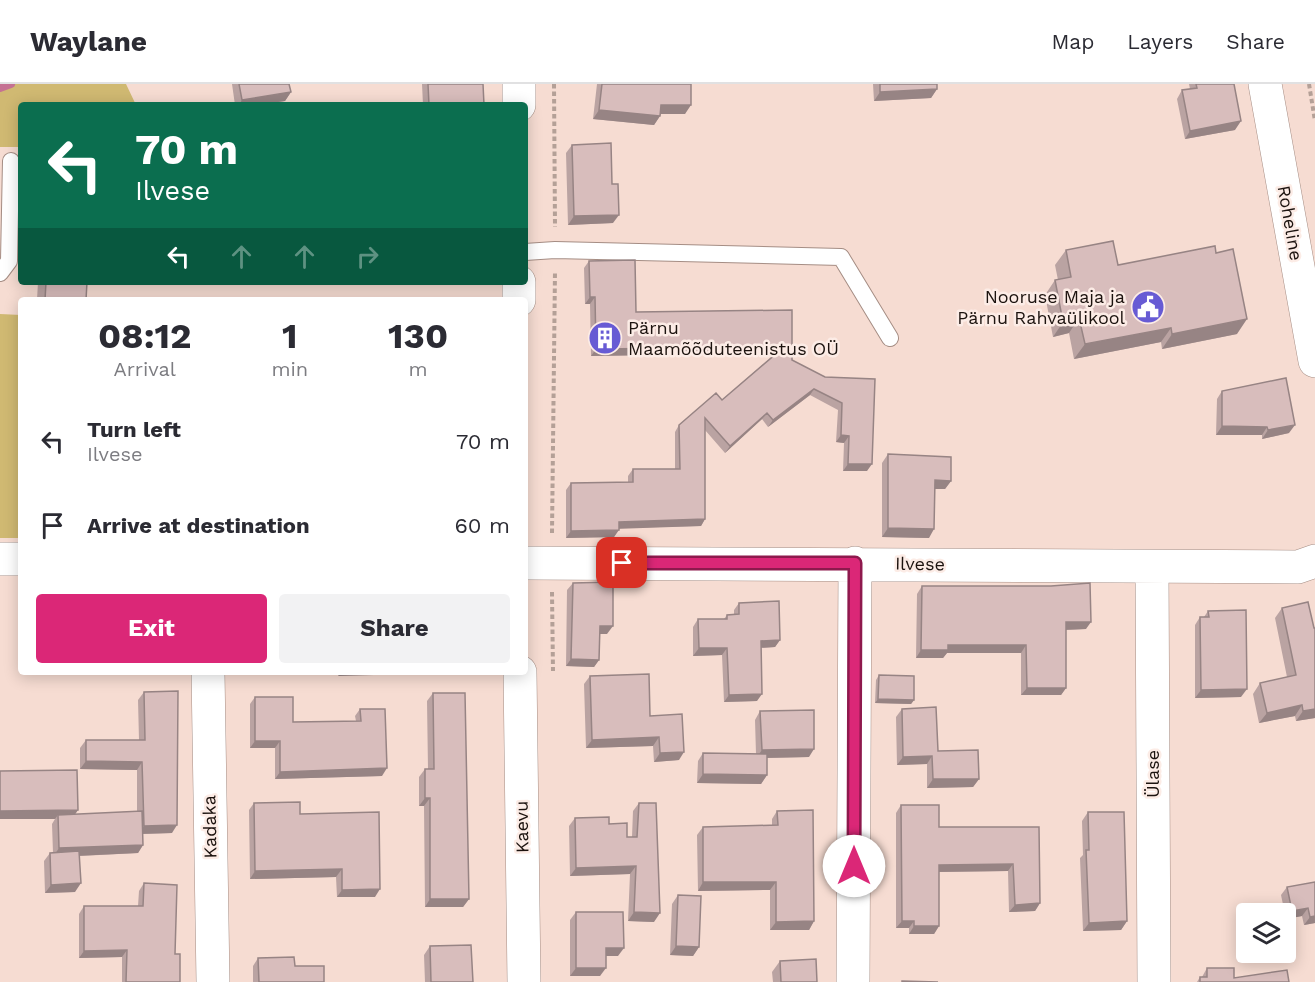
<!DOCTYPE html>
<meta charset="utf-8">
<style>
:root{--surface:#fff;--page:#f2f2f3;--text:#2b2b33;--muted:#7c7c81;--line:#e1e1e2;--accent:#db2777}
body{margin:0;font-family:"Work Sans",sans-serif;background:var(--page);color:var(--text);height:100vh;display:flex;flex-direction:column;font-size:22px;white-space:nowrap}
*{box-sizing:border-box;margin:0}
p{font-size:20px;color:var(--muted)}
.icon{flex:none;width:33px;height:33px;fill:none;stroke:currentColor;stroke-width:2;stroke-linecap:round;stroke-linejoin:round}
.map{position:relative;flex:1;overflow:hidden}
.details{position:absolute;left:18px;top:213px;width:510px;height:378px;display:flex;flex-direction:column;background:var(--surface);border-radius:6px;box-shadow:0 3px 15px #0003}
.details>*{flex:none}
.guide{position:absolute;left:18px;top:18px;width:510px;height:183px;border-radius:6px;box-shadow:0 3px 15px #0003;background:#0b6e4f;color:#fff;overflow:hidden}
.tools{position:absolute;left:1236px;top:819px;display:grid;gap:12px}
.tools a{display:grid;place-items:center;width:60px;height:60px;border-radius:6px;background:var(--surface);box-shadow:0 3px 15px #0003;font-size:30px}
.pin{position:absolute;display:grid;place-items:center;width:51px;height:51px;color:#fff;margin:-26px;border-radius:12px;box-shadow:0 3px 9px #0006}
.me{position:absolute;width:66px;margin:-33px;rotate:0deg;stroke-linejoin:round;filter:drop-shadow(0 0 4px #0008)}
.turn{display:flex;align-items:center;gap:21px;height:126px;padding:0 18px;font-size:27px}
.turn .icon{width:78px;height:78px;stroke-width:2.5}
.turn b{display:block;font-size:42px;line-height:51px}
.lanes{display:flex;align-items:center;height:57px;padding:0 18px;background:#0003;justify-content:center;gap:30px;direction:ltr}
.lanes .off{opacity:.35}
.eta{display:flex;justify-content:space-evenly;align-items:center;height:102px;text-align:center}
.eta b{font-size:36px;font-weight:700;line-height:42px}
.cta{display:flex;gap:12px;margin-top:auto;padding:12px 18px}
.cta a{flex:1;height:69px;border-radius:6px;background:var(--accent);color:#fff;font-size:24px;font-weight:700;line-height:69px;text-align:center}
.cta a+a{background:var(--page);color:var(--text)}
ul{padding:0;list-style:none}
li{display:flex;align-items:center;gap:18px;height:84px;padding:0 18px}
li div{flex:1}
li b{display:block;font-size:22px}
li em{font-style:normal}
header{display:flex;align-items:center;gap:36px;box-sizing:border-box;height:84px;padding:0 30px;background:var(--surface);border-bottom:2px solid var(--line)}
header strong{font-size:28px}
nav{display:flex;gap:33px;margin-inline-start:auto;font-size:21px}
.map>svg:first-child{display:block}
.green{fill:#d0b972}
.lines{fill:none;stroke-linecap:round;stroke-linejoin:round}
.stream{stroke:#c57192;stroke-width:8}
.service-casing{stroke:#a58d84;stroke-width:18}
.minor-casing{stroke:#a58d84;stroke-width:34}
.path{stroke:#b4a097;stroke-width:4;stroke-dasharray:4.5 3;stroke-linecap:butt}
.service{stroke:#fff;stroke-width:16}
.minor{stroke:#fff;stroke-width:33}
.wall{fill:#baa3a2}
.shaded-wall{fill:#978484}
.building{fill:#d8bdbc;stroke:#978484;stroke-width:1.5}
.route-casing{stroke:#8e194d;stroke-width:15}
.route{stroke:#db2777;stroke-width:10}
.labels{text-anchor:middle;stroke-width:5;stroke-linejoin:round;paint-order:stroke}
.street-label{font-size:18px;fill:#1c130f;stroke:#fcece6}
.poi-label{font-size:18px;fill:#1c130f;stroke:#fcece6;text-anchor:end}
</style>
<header>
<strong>Waylane</strong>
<nav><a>Map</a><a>Layers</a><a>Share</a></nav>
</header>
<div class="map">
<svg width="1315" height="898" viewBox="0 0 1315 898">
<rect width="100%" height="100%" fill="#f6dcd2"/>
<!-- green -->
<path class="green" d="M0,0H126L136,21H21V63H0Z
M0,230L21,231L20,454H0Z"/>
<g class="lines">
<!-- stream -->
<path class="stream" d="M0,4L11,0"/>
<!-- service casing -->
<g class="service-casing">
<path id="service" d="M525,168L555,166L841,173L890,254
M0,189L9,177L11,77"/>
</g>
<!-- minor casing -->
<g class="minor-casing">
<path id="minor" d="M1265,0L1315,277
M519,21V0
M519,216V198
M0,475H21
M525,479L1298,483L1315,477
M1152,483L1154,898
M208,588L213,898
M520,588L524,898
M853,898L855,479"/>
</g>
<!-- path -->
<path class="path" d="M554,0L555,143
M1309,0L1315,37
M552,449L555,187
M552,508L553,587"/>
<!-- service -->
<use href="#service" class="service"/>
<!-- minor -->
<use href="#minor" class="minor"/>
</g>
<!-- wall -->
<path class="wall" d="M232,0H289L291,8L285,17L258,21H235Z
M422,0H483L484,21H423Z
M597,0H691L685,30H661L660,32L654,41L593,35Z
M873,0H937V5L931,14L874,17Z
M1189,0H1234L1235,46L1185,55L1177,15L1182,6L1190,5Z
M572,61L613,139L568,141L566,69Z
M1066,166L1118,181L1237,250L1162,265L1161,258L1074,275L1069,249L1053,253L1045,211L1055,196H1058L1055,181Z
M589,177L636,228L792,226V276L825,293L875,295L867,387H843L844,359L836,358L838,326L810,311L768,343L762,335L725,369L705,346V435L701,442L619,444L614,453L566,454V406L571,399L628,398V392L633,385H675V348L679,341L722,316L776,269L591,272L590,220H585L584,184Z
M38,198H87L86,216H37Z
M1222,307L1289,349L1262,355V351H1216L1217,315Z
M888,370L951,397L945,405H935L929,454L882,453V379Z
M573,499L607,550H600L599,576L594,583L566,582L567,506Z
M922,502L1086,545L1066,546V604L1061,611H1021V569H947L943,574H916L917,510Z
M739,519L780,556L775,563L761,564L757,617L724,618L722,571L693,572V543L698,535H724L727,531H734V526Z
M1282,524L1314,544L1315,634L1296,637L1295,632L1259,639L1253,610L1260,599L1287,593L1275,534Z
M1208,527L1241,613L1195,614V541L1200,533H1204Z
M879,591L914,616L911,620L875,619L876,596Z
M590,592L650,632L679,676L654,678L653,662L586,664L584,600Z
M144,608L172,749L143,750V761L138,769L80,772L75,808L45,809L44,777L50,769H53L52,740L55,735H0L137,727V686L80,685V664L86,656H139L138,616Z
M433,609L469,815L463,823H425L424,722H419V693L425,685H428L427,617Z
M255,613L293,638L356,637L355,632L360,625L382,692L275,695V664H250V620Z
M902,625L938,667L979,695L973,703L927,704V680L897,681L896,633Z
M760,627L809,673L767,674V691L761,700L697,699L698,677L703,669L756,670L755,636Z
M254,719L300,730L375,813H337L336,793L250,795L249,726Z
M639,719L654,838L628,837L630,790L570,792L569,742L575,734L609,740L627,753H632L633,727Z
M901,721L939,743H1039L1040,819L1035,827L1009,828L1008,787L939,788V842L934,850H909V844H896V729Z
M777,727L814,837L809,846H770V806L698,807L697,751L703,743L772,742V735Z
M1088,728L1127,837L1121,846L1083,847L1080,774L1083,771L1082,737Z
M1315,798V839L1304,841L1302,832L1286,835V830H1285L1281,811L1287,803Z
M144,799L175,870L180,898H122V873L79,874V830L84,822H138L139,807Z
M678,811L699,863L693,872L670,871L672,820Z
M576,828L618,872H606L600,892H570V836Z
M430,862L473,898H425L424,871Z
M258,874L324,898H253V882Z
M780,877L817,898H773L772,888Z
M1207,884L1234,894L1289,898H1197L1200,893H1202Z"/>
<!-- shaded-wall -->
<path class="shaded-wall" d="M937,5L931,14L874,17L880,8Z
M291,8L285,17L258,21H239L242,16Z
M661,21H691L685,30H655Z
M599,26L660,32L654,41L593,35Z
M1241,37L1235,46L1185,55L1190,47Z
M619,131L613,139L568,141L574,132Z
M590,213H595L590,220H585Z
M1079,234L1069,249L1053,253L1063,238Z
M1247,235L1237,250L1162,265L1172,250Z
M1171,244L1161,258L1074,275L1085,260Z
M784,263L779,269L591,272L596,265Z
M814,305L810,311L768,343L773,336Z
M767,329L762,335L725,369L730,362Z
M1295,341L1289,349L1262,355L1268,346Z
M1222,342L1267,343L1262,351H1216Z
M841,351L849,352L844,359L836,358Z
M848,380H872L867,387H843Z
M935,396L951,397L945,405H929Z
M705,435L701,442L614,445L619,438Z
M888,444L934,445L929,454L882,453Z
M619,446L614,453L566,454L571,447Z
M1066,538H1091L1086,545L1060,546Z
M600,542H613L607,550H595Z
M780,556L775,563L756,564L761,557Z
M948,561H1026L1021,569H947L943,574H916L921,566Z
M699,564H727L722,571L693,572Z
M571,575L599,576L594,583L566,582Z
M341,588H376L374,591L338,592Z
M1027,604H1066L1061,611H1021Z
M1247,605L1241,613L1195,614L1201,606Z
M762,610L757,617L724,618L729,611Z
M878,615L914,616L911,620L875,619Z
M1302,621L1295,632L1259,639L1267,629Z
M1315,625V634L1296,637L1303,627Z
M659,653L653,662L586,664L592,656Z
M255,657H280L275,664H250Z
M814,665L809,673L756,674L762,666Z
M684,668L679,676L654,678L660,669Z
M932,672L927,680L897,681L903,673Z
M86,677L142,678L137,686L80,685Z
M387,684L382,692L275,695L280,688Z
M703,690L767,691L761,700L697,699Z
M933,695H979L973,703L927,704Z
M425,714H430L424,722H419Z
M78,726L72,735L58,731L55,735H0V727Z
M177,741L172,749L138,750L144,742Z
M143,761L138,769L53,773L59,764Z
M1013,780L1008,787L934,788L939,781Z
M636,782L630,790L570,792L576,784Z
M342,785L336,793L250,795L255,787Z
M703,798H776L770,806L698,807Z
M81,799L75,808L45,809L51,801Z
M380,805L375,813H337L342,806Z
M430,815H469L463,823H425Z
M1040,819L1035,827L1009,828L1015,821Z
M1308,824L1302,832L1286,835L1292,827Z
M634,828L660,829L654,838L628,837Z
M1315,832V839L1304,841L1310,833Z
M814,837L809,846H770L776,838Z
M902,837H914L909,844H896Z
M1127,837L1121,846L1083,847L1089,839Z
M914,842H939L934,850H909Z
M676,862L699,863L693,872L670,871Z
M606,864H624L618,872H600Z
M127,866L122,873L79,874L84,867Z
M576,884H606L600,892H570Z"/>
<!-- building -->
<path class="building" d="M239,0H289L291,8L242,16Z
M428,0H483L484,21H429Z
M602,0H691V21H661L660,32L599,26Z
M880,0H937V5L880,8Z
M1196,0H1234L1241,37L1190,47L1182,6L1197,4Z
M310,19V21H279V20Z
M611,59L612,100H618L619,131L574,132L572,61Z
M1113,157L1118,181L1215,162L1216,169L1233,165L1247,235L1172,250L1171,244L1085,260L1079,234L1063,238L1055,196L1071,193L1066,166Z
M635,176L636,228L792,226V276L825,293L875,295L872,380H848L849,352L841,351L842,319L814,305L773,336L767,329L730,362L705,334V435L619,438V446L571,447V399L633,398V385H680L679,341L716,309L722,316L784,263L596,265L595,213H590L589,177Z
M46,198H87L86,216H45Z
M1286,294L1295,341L1268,346L1267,343L1222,342V307Z
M888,370L951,373V397L935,396L934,445L888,444Z
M613,498V542H600L599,576L571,575L573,499Z
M1090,499L1091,538H1066V604H1027L1026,561H948V566H921L922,502H1051Z
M779,517L780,556L761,557L762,610L729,611L727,564H699L698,535H727V531L739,530V519Z
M1308,518L1314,544H1315V625L1303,627L1302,621L1267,629L1260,599L1296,591L1282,524Z
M1246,526L1247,605L1201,606L1200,533H1209L1208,527Z
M649,590L650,632L682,630L684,668L660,669L659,653L592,656L590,592Z
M879,591L914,592V616L878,615Z
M178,607L177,741L144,742L142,678L86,677V656H145L144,608Z
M433,609H465L469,815H430V714H425V685H434Z
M255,613H293V638L361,637L360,625H385L387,684L280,688V657H255Z
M936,623L938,667L978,666L979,695H933L932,672L903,673L902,625Z
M814,626V665L762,666L760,627Z
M703,669L767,670V691L703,690Z
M77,686L78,726L0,727V687Z
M300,718V730L379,728L380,805L342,806V785L255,787L254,719Z
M639,719H656L660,829L634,828L636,782L576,784L575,734L609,733V740L627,739V753H637Z
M901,721H939V743H1039L1040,819L1015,821L1013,780L939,781V842H914V837H902Z
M813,726L814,837L776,838V798H703V743L778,741L777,727Z
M142,727L143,761L59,764L58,731Z
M1088,728H1124L1127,837L1089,839L1086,766H1089Z
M79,767L81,799L51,801L50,769Z
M1315,798V832L1310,833L1308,824L1292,827L1287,803Z
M144,799L177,801L175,870H180V898H126L127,866L84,867V822H143Z
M678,811L701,812L699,863L676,862Z
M576,828H623L624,864H606V884H576Z
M471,861L473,898H431L430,862Z
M294,873L295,882H324V898H259L258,874Z
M816,875L817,898H781L780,877Z
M1207,884H1234V894L1287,886L1289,898H1200V893H1207Z
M902,897L938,898H902Z"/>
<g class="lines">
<!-- route casing -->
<g class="route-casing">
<path id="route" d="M622,479H855L854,782"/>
</g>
<!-- route -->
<use href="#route" class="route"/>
</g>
<!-- icons -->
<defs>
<g id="civic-disc" transform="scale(1.725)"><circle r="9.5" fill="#675bd4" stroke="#fcece6"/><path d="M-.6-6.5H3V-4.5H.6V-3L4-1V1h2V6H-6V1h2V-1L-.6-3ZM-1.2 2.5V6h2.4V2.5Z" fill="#fff"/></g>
<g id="building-disc" transform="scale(1.725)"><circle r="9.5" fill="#675bd4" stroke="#fcece6"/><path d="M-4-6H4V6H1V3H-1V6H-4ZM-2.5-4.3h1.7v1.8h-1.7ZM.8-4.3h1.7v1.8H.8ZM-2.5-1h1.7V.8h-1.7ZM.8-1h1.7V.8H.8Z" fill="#fff"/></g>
</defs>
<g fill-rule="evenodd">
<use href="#civic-disc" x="1148" y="223"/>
<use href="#building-disc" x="605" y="254"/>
</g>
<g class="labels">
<!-- street labels -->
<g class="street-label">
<text transform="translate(1290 139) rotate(80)" y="6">Roheline</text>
<text transform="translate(920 480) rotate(1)" y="6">Ilvese</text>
<text transform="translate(1153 690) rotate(-90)" y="6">Ülase</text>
<text transform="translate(210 743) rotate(-91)" y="6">Kadaka</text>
<text transform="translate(522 743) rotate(-91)" y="6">Kaevu</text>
</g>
<!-- poi labels -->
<g class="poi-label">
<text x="1125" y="219">Nooruse Maja ja<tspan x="1125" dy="21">Pärnu Rahvaülikool</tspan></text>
<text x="628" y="250" text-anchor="start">Pärnu<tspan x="628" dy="21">Maamõõduteenistus OÜ</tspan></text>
</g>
</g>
</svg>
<div class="tools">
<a><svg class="icon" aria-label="layers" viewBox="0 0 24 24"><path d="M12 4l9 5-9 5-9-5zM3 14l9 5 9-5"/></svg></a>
</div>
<div class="pin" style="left:622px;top:479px;background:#d93025"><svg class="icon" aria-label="arrive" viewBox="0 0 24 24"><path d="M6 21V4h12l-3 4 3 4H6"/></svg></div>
<svg class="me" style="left:854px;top:782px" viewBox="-20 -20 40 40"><circle r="19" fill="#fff"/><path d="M0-13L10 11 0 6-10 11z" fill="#db2777"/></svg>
<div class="guide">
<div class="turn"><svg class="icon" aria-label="left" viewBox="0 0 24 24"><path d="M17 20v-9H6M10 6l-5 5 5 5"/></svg><div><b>70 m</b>Ilvese</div></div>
<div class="lanes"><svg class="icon" aria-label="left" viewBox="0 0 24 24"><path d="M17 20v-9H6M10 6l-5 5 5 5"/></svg><svg class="icon off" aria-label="ahead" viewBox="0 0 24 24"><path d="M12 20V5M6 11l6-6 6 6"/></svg><svg class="icon off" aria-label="ahead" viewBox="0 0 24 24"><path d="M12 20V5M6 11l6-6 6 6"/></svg><svg class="icon off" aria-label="right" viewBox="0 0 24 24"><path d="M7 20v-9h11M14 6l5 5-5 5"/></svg></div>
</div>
<section class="details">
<div class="eta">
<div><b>08:12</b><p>Arrival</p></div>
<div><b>1</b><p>min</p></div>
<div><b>130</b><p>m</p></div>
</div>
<ul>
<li><svg class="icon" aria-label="left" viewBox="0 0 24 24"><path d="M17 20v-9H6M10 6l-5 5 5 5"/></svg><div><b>Turn left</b><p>Ilvese</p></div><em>70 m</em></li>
<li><svg class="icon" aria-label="arrive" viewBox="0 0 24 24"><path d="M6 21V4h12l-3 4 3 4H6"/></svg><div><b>Arrive at destination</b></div><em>60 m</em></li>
</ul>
<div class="cta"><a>Exit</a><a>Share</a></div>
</section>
</div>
